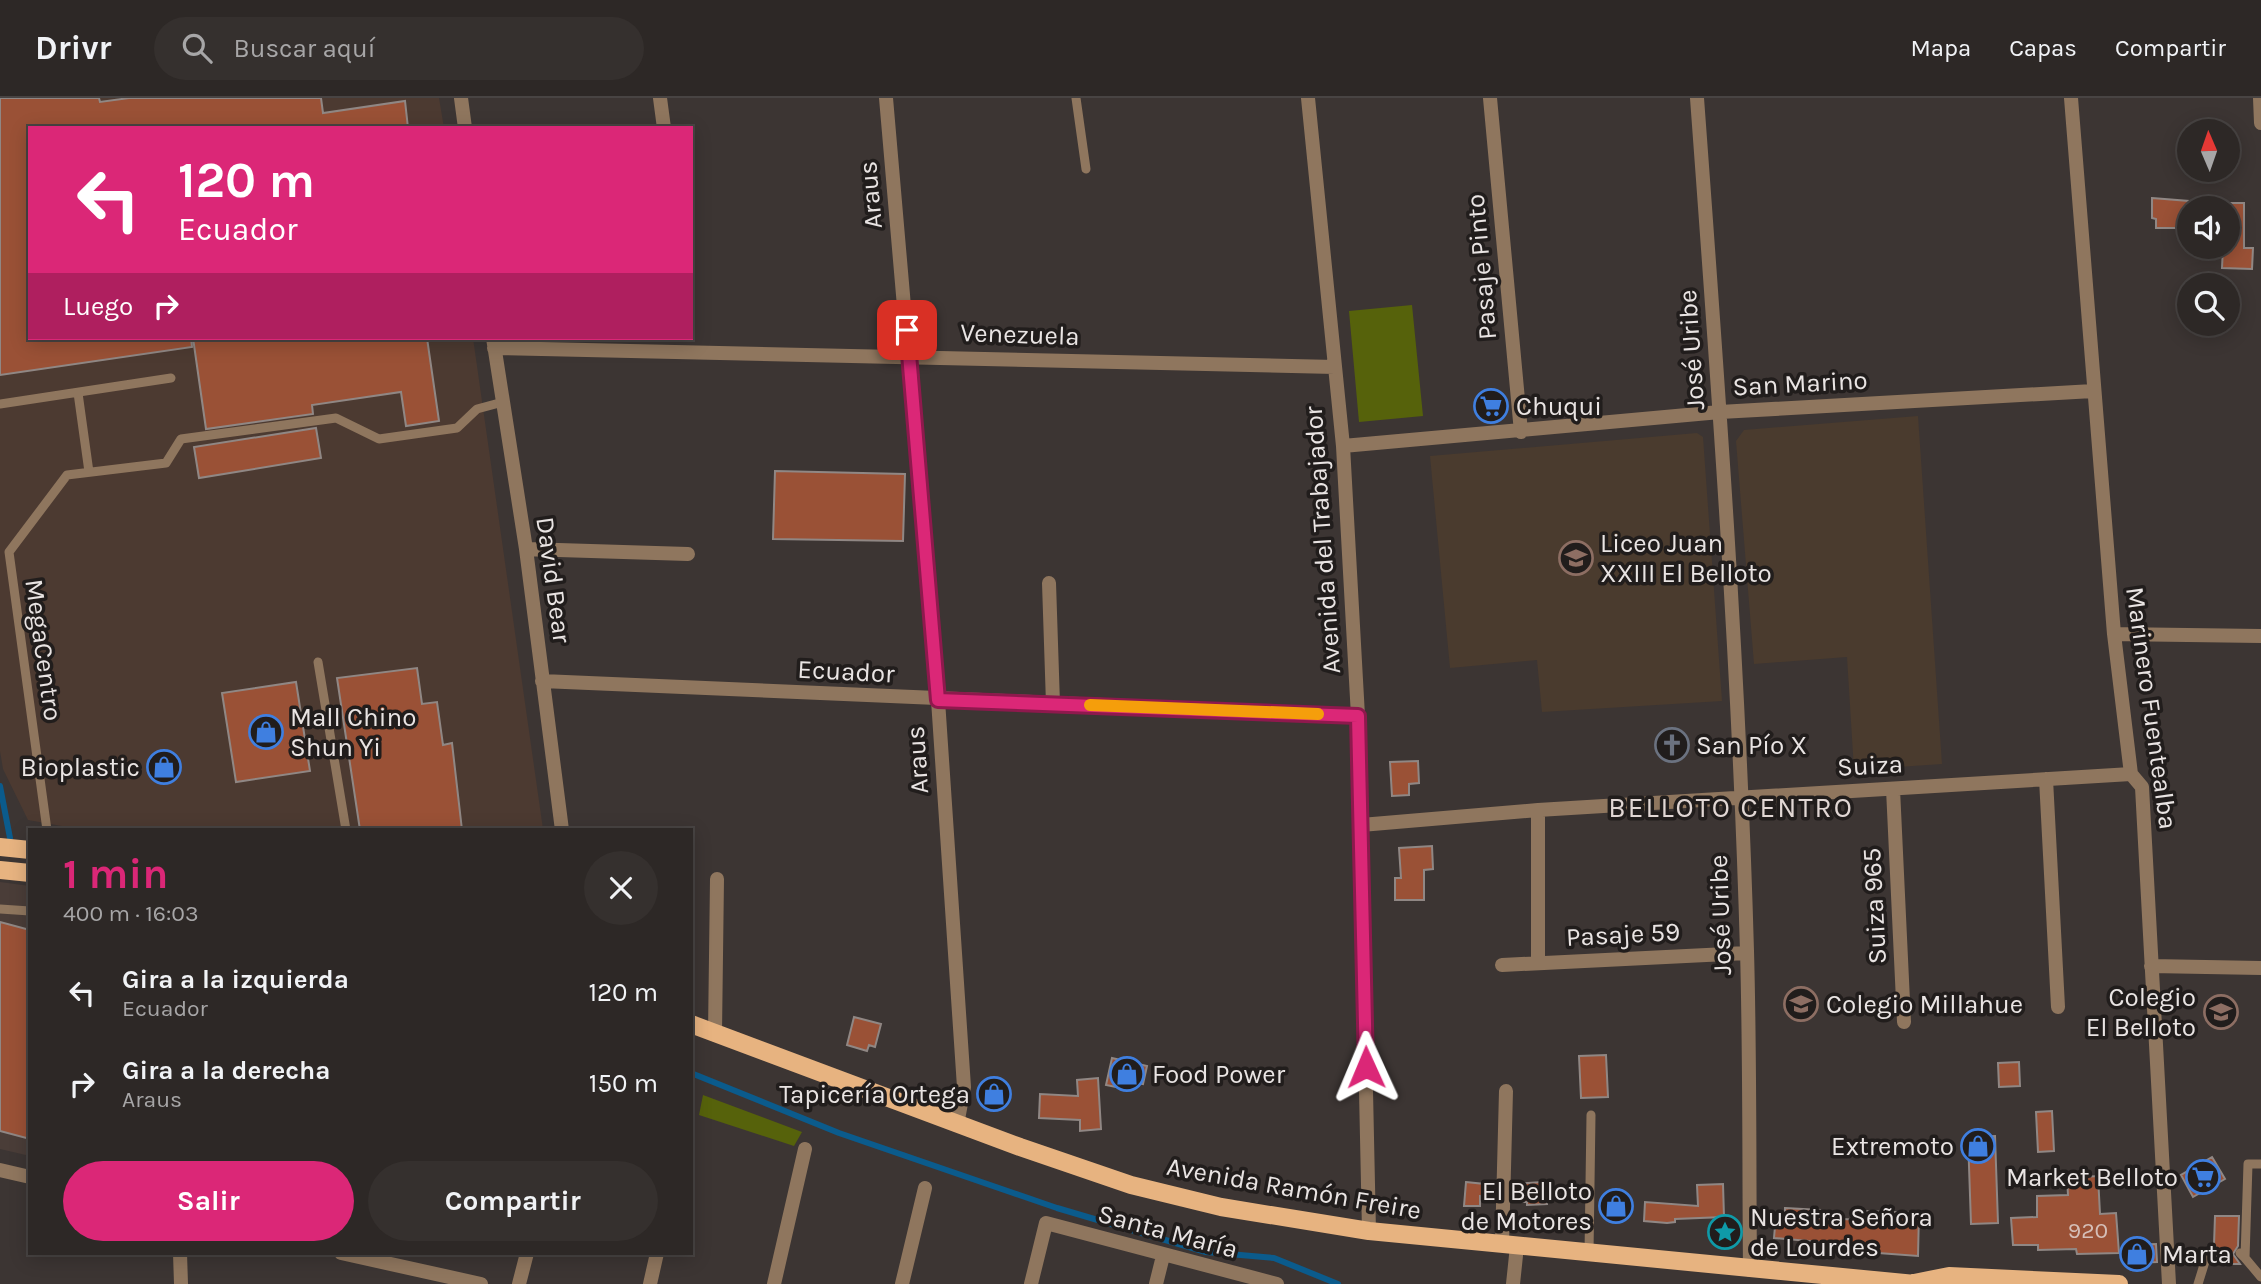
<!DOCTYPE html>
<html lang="es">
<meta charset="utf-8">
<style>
:root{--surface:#2d2826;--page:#35302e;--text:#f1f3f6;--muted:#a7a6a7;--line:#484443;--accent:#db2777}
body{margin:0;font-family:Karla,sans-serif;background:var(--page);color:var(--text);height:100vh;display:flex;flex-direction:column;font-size:26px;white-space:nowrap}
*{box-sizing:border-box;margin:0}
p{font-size:23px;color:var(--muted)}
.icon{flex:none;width:38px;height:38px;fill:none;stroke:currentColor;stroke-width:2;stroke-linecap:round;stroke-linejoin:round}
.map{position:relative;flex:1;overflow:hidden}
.side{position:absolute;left:28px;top:730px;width:665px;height:427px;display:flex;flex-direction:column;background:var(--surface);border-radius:0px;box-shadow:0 4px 18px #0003,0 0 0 2px var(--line)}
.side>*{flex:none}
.hud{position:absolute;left:28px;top:28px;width:665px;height:214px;border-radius:0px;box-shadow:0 4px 18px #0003,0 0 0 2px var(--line);background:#db2777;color:#fff;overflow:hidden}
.needle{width:46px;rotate:358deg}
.controls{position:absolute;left:2177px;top:21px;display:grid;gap:14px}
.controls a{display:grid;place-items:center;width:63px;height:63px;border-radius:50%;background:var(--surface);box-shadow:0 4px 18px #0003,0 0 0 2px var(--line);font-size:35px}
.pin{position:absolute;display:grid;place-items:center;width:60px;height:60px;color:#fff;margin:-30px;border-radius:14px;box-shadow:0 4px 10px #0006}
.me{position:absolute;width:77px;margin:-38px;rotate:359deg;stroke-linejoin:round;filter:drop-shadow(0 0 5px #0008)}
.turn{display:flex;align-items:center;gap:24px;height:147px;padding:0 35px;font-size:32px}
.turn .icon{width:91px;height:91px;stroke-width:2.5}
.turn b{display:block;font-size:49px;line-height:60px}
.then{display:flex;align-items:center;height:66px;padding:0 35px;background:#0003;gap:14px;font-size:26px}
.round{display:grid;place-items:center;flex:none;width:74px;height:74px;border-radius:37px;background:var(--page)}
.summary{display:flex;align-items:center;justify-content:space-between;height:119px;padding:0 35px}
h1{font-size:42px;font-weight:700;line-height:52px;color:var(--accent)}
.cta{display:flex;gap:14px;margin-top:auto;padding:14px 35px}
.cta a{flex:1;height:80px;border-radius:42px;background:var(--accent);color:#fff;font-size:28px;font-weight:700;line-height:80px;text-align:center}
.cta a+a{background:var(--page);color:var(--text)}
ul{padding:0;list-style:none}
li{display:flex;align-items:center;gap:21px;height:91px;padding:0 35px}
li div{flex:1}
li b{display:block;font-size:26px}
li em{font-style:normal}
header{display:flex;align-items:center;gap:42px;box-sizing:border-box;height:98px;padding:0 35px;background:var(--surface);border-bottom:2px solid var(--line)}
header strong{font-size:33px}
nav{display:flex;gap:38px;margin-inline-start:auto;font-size:24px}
.search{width:490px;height:63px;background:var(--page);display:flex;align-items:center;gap:18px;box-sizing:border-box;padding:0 24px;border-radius:38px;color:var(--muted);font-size:26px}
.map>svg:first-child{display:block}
.built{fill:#4a3d38}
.industrial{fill:#4c3a31}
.education{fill:#4a3b2e}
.green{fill:#56620b}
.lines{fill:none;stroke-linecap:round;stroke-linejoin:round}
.stream{stroke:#0b5b8c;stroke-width:6}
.building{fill:#9a5136;stroke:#908784;stroke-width:2}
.service{stroke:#8f765e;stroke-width:9}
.minor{stroke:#8f765e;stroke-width:14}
.primary{stroke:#e7b380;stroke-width:18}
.route-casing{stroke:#8e194d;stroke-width:18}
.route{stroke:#db2777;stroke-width:12}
.slow{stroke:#f59e0b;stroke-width:12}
.labels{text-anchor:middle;stroke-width:7;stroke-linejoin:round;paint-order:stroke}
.number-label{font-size:23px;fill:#d5bfb8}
.street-label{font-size:26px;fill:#e9e4e3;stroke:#211d1c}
.poi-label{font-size:26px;fill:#e9e4e3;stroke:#211d1c;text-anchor:start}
.neighbourhood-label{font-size:28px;letter-spacing:2px;fill:#e1d7d4;stroke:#211d1c}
</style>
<header>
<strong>Drivr</strong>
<div class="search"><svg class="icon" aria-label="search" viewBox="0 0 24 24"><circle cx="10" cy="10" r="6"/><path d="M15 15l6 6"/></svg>Buscar aquí</div>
<nav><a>Mapa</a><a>Capas</a><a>Compartir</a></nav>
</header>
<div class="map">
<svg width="2261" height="1186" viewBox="0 0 2261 1186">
<rect width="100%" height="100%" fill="#3c3533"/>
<!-- built -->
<path class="built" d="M0,784L30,788V1058L0,1051Z"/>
<!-- industrial -->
<path class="industrial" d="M0,0H439L444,30H30V240H473L543,731L84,732L28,722L3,671L0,653Z"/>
<!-- education -->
<path class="education" d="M1918,318L1942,666L1854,672L1847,559L1754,566L1736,343L1744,332Z
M1697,335L1703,339L1722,603L1542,614L1537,562L1450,570L1430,358Z"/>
<!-- green -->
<path class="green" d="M1412,207L1423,318L1359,324L1349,213Z
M703,997L802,1034L794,1048L699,1017Z"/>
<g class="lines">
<!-- stream -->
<path class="stream" d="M0,688L10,740
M691,975L839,1035L1057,1110L1206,1154L1274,1160L1338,1186"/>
</g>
<!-- building -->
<path class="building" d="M0,0H99L100,4L129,0H321L323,15L405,3L408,30H30V240H191L192,249L0,277Z
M2152,100L2189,103V130H2156V121L2152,120Z
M2228,105H2244V150H2253L2252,171L2222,170L2223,149H2228Z
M193,240H427L439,323L406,328L401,294L312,307L313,316L206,331Z
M316,330L321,360L199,380L194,349Z
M775,373L905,376L903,443L773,441Z
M417,570L422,606L437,604L443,647L452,645L462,732H360L337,580Z
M296,584L310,673L236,684L222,595Z
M1418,663L1419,685L1409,686V697L1392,698L1390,664Z
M1432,748L1433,771L1424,772V802H1395V780H1401L1399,750Z
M0,824L30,832V1041L0,1033Z
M854,919L881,926L875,949L869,947L867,953L847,947Z
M1606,957L1608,999L1581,1000L1579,958Z
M1112,960L1147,968L1143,986L1133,984L1131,992L1106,987Z
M2019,964L2020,988L1999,989L1998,965Z
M1098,980L1101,1031L1080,1033V1022L1039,1020L1040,996L1078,998L1077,982Z
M2052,1013L2054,1053L2038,1054L2036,1014Z
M1995,1038L1998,1125L1971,1126L1968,1039Z
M2212,1059L2225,1081L2193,1099L2181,1077Z
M2098,1078L2100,1116L2116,1115L2119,1155L2077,1156L2076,1151L2038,1152V1147H2013L2011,1120L2037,1119V1098L2068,1097L2067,1080Z
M1466,1084L1494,1087V1099L1480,1098V1108H1464Z
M1542,1084V1090L1546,1089L1547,1106L1527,1107V1104H1517V1100H1513V1086Z
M1723,1086L1724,1119L1675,1121V1124L1667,1125L1644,1123L1645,1104L1698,1108L1697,1087Z
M1785,1110L1820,1112L1819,1120L1864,1122V1113L1919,1115L1918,1158L1865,1154L1864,1148L1774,1140L1776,1117L1785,1118Z
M2215,1118H2239L2238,1148L2233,1156L2240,1166H2214V1161L2221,1155L2214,1147Z
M2156,1146L2157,1164L2131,1165L2130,1147Z"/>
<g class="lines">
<!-- service -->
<path class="service" d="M1076,0L1086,71
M78,295L89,374
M0,306L171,280
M318,564L346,732
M47,732L9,454L67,377L166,365L181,341L336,320L379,341L457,330L477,311L503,304
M0,811L30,813
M1589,1155L1591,1017
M2240,1155L2245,1160L2248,1066H2261
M2245,1160L2261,1179
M2198,1186L2208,1154H2214"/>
<!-- minor -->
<path class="minor" d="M461,0L465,30
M660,0L664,30
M886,0L938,602L964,989L957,1027
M1308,0L1343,348L1358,618L1369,1133
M1490,0L1521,334
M1697,0C1718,284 1739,569 1747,853C1750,959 1749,1066 1750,1172
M2071,0L2114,536L2131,676L2142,689L2169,1186
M2260,0L2261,25
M493,240L526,451L562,732
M494,250L1335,269
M1343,348L1720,314L2093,293
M526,451L688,456
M1049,485L1053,606
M2114,536L2261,538
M542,583L1358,618
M2046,681L2058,909
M1893,691L1904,924
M1361,727L1538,712L2131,676
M1538,865V712
M1502,867L1747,855
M2151,868L2261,870
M715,935L717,781
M0,1072L30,1079
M1502,1147L1506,993
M180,1155L181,1186
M341,1155L481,1186
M519,1186L527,1155
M650,1186L657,1155
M774,1186L805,1051
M902,1186L925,1090
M1031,1186L1046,1125L1277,1186
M1156,1186L1163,1158
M1513,1186L1517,1148"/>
<!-- primary -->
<path class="primary" d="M0,749L30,752
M0,772L30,775
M691,926L1020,1049L1131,1087L1221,1109L1369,1133L1915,1186
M1914,1185L1949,1178L2119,1186"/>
</g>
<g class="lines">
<!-- route casing -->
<g class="route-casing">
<path id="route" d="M907,232L938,602L1358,618L1366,969"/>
</g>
<!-- route -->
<use href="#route" class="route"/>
<!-- slow -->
<path class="slow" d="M1090,607L1318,616"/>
</g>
<!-- icons -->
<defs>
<g id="supermarket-ring" transform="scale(1.75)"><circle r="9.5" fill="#211d1c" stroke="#3f7fe0" stroke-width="1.5"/><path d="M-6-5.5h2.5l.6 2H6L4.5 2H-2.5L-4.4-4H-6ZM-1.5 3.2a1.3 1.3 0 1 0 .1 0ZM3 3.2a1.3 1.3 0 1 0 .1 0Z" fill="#3f7fe0"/></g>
<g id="school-ring" transform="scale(1.75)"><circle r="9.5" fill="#211d1c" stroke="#8d6e63" stroke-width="1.5"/><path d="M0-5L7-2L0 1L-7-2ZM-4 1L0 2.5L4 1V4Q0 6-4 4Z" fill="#8d6e63"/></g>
<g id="shop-ring" transform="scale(1.75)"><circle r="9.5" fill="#211d1c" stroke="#3f7fe0" stroke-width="1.5"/><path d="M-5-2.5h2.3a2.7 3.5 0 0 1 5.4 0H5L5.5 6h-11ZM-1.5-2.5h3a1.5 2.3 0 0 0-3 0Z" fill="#3f7fe0"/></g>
<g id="church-ring" transform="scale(1.75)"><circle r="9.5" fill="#211d1c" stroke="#6b7280" stroke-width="1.5"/><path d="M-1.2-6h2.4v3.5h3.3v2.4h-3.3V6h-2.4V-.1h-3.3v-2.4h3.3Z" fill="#6b7280"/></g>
<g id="sight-ring" transform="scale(1.75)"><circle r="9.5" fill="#211d1c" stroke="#0f9aa8" stroke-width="1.5"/><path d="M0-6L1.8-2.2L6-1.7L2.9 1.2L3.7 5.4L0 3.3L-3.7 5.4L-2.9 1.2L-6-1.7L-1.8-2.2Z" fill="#0f9aa8"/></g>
</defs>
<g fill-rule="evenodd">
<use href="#supermarket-ring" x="1491" y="308"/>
<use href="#school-ring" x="1576" y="460"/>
<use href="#shop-ring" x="266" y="634"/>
<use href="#church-ring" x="1672" y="647"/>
<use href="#shop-ring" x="164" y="669"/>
<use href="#school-ring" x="1801" y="906"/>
<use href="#school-ring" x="2221" y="914"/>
<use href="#shop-ring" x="1127" y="976"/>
<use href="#shop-ring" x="994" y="996"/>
<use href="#shop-ring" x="1978" y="1048"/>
<use href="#supermarket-ring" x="2203" y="1079"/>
<use href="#shop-ring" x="1616" y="1108"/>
<use href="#sight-ring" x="1725" y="1134"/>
<use href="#shop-ring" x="2137" y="1156"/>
</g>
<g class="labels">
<!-- number labels -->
<g class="number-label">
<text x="2088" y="1140">920</text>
</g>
<!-- street labels -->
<g class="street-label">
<text transform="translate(870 97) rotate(-95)" y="9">Araus</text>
<text transform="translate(1481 169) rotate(-95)" y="9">Pasaje Pinto</text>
<text transform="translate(1020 236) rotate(2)" y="9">Venezuela</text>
<text transform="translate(1691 252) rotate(-94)" y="9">José Uribe</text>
<text transform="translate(1800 285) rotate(-3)" y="9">San Marino</text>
<text transform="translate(1322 442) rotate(-94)" y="9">Avenida del Trabajador</text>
<text transform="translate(554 482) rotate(82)" y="9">David Bear</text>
<text transform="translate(44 552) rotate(82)" y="9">MegaCentro</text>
<text transform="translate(846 573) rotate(3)" y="9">Ecuador</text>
<text transform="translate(2152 610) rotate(82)" y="9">Marinero Fuentealba</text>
<text transform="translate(917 662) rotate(-94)" y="9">Araus</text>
<text transform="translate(1870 667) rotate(-3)" y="9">Suiza</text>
<text transform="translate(1874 808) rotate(-93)" y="9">Suiza 965</text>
<text transform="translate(1720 817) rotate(-92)" y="9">José Uribe</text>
<text transform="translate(1623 836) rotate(-3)" y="9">Pasaje 59</text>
<text transform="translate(1294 1090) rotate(10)" y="9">Avenida Ramón Freire</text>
<text transform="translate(1168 1133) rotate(15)" y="9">Santa María</text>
</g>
<!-- poi labels -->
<g class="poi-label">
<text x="1516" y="317">Chuqui</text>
<text x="1600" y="454">Liceo Juan<tspan x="1600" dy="30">XXIII El Belloto</tspan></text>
<text x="290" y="628">Mall Chino<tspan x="290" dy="30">Shun Yi</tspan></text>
<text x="1696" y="656">San Pío X</text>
<text x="140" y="678" text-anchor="end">Bioplastic</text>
<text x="2196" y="908" text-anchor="end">Colegio<tspan x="2196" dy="30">El Belloto</tspan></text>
<text x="1826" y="915">Colegio Millahue</text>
<text x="1152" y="985">Food Power</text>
<text x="970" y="1005" text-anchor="end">Tapicería Ortega</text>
<text x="1954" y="1057" text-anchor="end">Extremoto</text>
<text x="2178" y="1088" text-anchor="end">Market Belloto</text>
<text x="1592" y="1102" text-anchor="end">El Belloto<tspan x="1592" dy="30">de Motores</tspan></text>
<text x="1750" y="1128">Nuestra Señora<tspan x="1750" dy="30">de Lourdes</tspan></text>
<text x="2162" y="1165">Marta</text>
</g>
<!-- neighbourhood labels -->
<g class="neighbourhood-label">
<text x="1731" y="719">BELLOTO CENTRO</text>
</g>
</g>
</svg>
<div class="controls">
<a><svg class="needle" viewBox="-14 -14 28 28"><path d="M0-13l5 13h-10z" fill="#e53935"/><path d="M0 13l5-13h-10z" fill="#a7a6a7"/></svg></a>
<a><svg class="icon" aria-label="sound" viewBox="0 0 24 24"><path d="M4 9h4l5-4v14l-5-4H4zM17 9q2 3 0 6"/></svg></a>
<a><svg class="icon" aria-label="search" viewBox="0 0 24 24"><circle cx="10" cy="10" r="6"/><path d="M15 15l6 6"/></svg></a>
</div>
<div class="pin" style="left:907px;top:232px;background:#d93025"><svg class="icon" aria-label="arrive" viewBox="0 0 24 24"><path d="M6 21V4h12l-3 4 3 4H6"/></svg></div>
<svg class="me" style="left:1366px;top:969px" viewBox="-20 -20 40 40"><path d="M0-17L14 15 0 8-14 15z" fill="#db2777" stroke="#fff" stroke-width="4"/></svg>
<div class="hud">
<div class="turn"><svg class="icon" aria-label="left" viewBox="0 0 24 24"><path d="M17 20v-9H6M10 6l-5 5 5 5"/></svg><div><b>120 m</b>Ecuador</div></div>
<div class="then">Luego<svg class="icon" aria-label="right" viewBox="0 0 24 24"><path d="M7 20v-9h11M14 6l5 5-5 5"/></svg></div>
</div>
<section class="side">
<div class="summary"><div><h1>1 min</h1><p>400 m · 16:03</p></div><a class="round"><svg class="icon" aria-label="close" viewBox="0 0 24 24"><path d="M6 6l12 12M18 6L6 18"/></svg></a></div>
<ul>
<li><svg class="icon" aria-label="left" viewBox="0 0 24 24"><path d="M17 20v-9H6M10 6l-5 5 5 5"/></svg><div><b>Gira a la izquierda</b><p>Ecuador</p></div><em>120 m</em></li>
<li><svg class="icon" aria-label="right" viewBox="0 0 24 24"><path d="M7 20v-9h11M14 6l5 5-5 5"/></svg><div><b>Gira a la derecha</b><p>Araus</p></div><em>150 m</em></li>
</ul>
<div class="cta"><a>Salir</a><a>Compartir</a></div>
</section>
</div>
